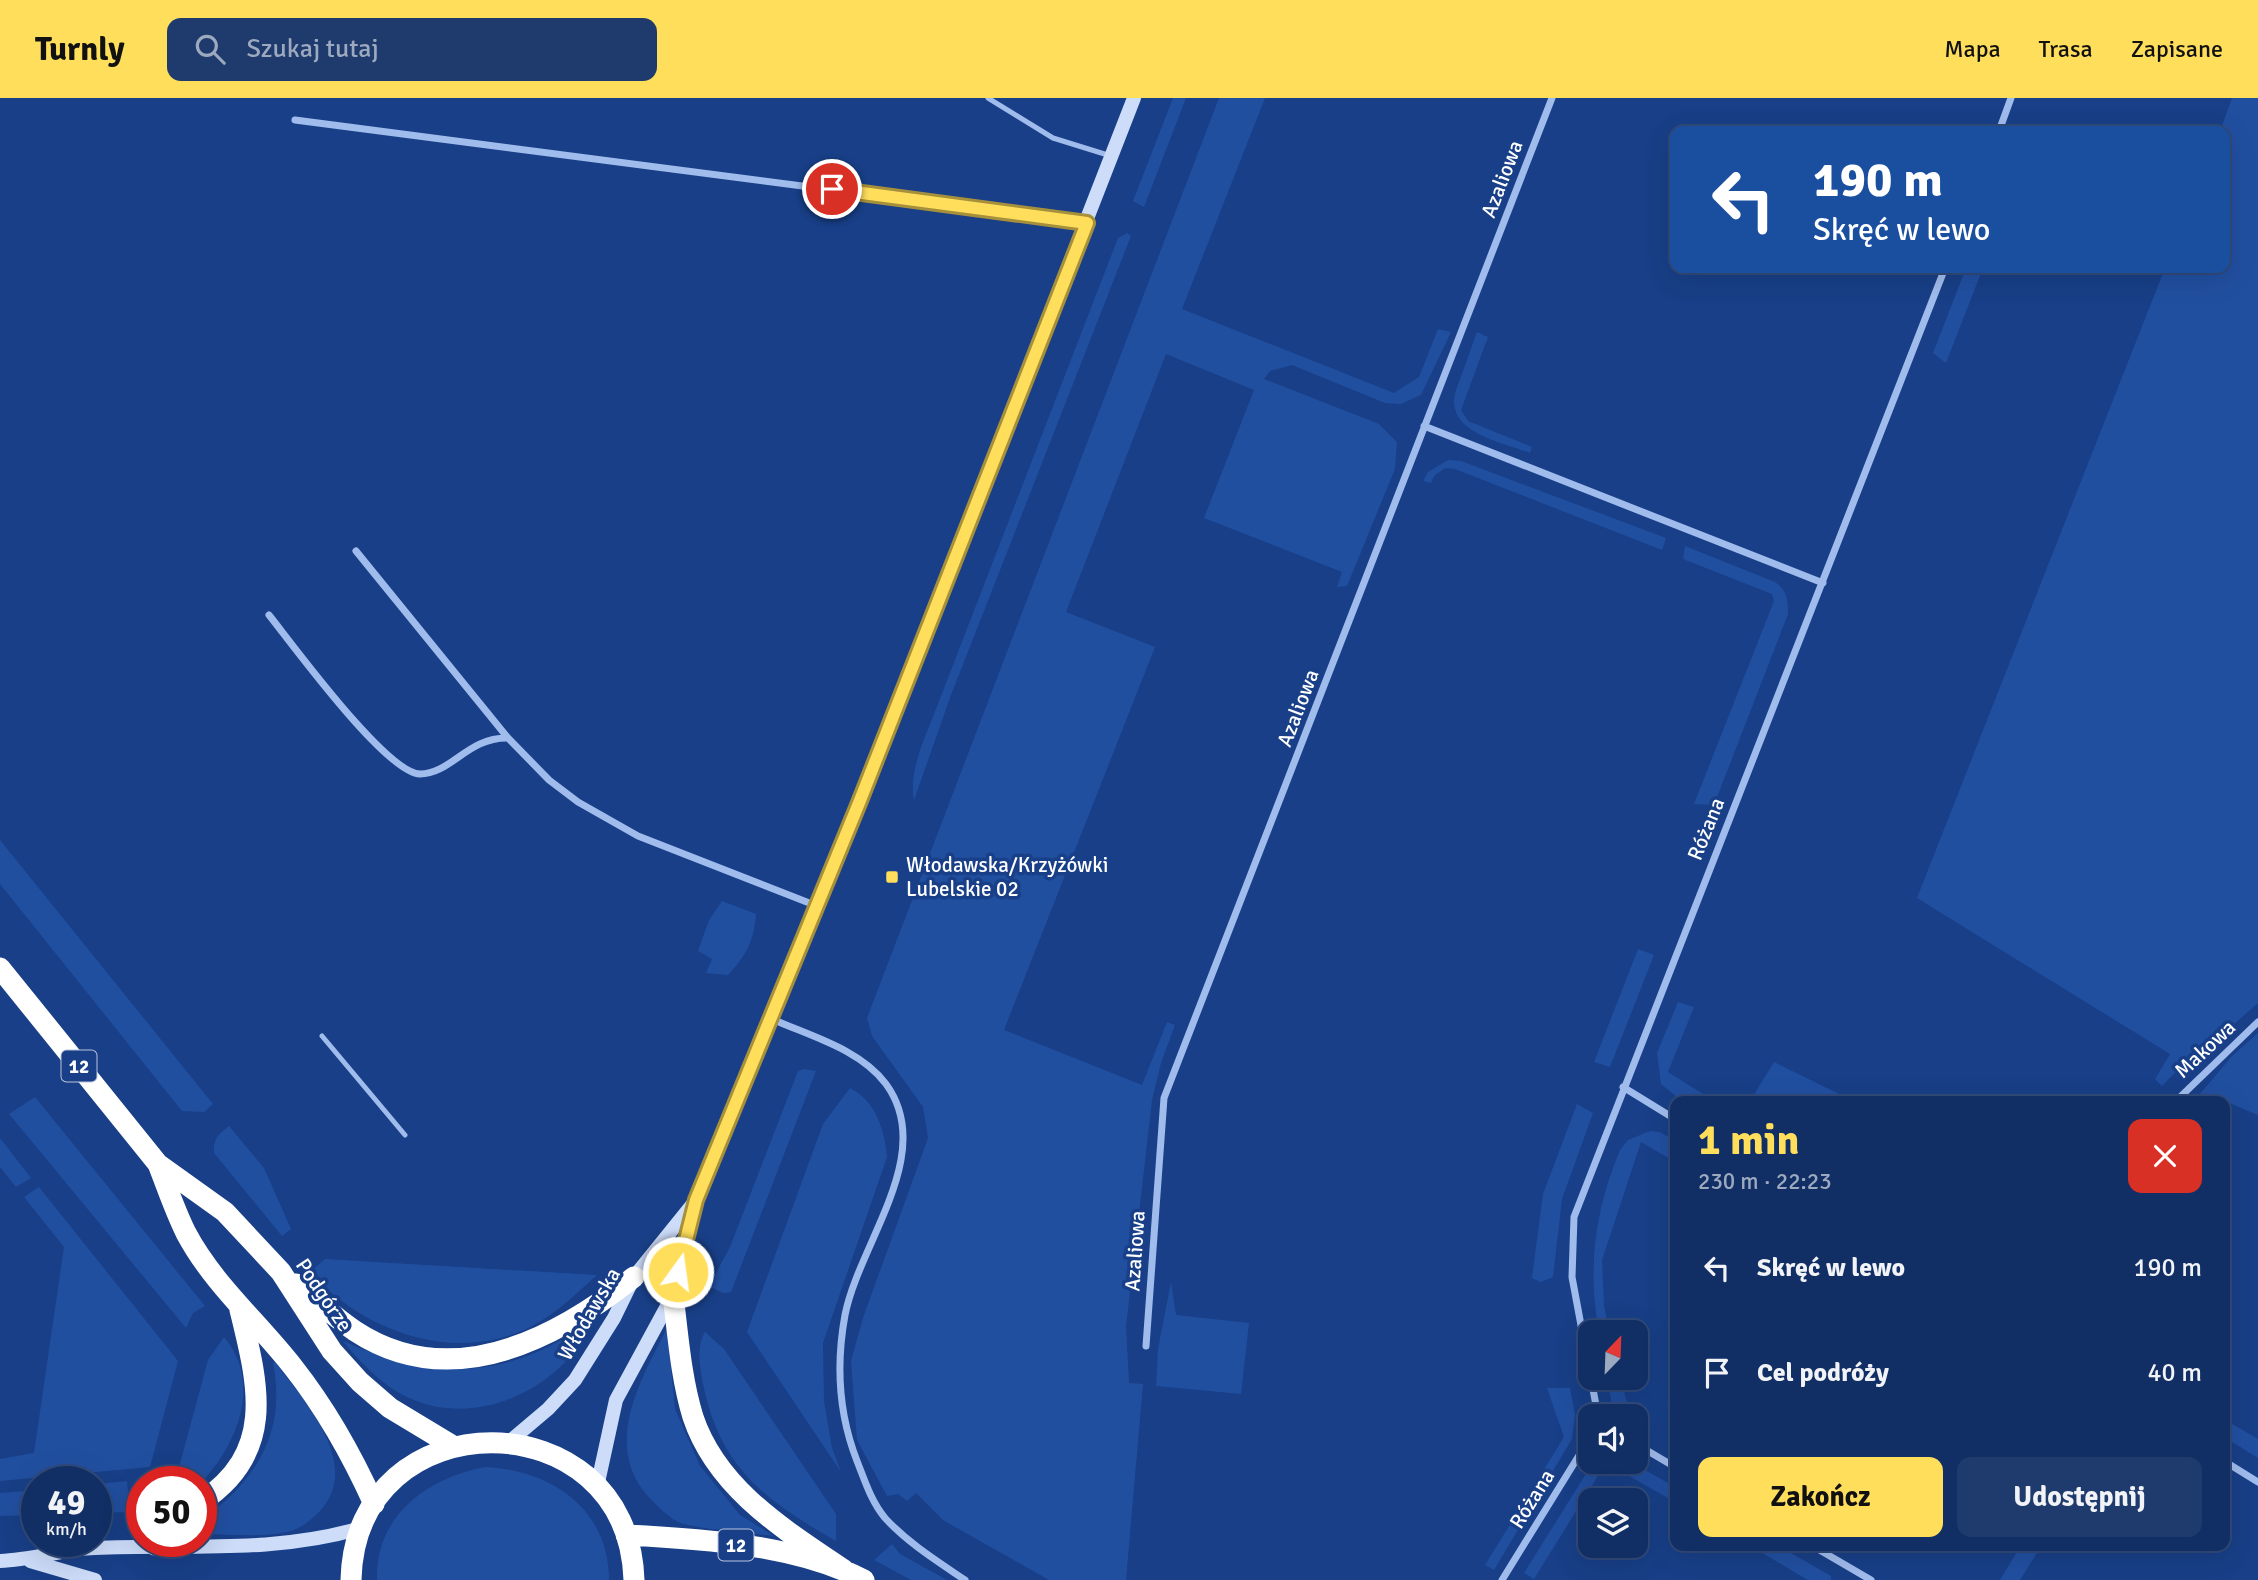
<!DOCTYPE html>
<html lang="pl">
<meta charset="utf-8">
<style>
:root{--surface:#122f65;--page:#1f3b6e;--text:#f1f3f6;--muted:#9ca9bf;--line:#314a79;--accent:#ffde5b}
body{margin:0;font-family:Signika,sans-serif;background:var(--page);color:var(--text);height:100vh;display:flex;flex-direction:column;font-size:26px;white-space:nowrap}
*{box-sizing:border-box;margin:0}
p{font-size:23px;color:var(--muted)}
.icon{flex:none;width:38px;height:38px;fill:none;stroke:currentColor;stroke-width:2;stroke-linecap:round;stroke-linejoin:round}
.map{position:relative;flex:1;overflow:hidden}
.sheet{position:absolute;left:1670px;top:998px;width:560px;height:455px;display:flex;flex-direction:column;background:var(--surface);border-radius:14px;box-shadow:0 7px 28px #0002,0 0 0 2px var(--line)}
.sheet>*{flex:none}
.guide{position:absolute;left:1670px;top:28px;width:560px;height:147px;border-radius:14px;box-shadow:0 7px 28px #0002,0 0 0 2px var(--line);background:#1a4fa0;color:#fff;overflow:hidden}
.needle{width:46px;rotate:23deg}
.tools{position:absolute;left:1578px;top:1222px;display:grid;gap:14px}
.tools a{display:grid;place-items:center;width:70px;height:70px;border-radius:14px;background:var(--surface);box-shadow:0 7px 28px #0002,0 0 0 2px var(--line);font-size:35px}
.speed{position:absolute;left:21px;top:1368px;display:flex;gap:14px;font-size:35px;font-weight:700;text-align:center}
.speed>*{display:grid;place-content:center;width:91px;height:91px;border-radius:50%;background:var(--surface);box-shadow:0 7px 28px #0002,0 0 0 2px var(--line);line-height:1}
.speed small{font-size:18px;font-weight:400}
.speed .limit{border:10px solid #d22;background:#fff;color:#111}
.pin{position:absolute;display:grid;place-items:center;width:60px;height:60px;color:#fff;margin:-30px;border:4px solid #fff;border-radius:50%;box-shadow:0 2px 7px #0007}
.me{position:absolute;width:77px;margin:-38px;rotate:14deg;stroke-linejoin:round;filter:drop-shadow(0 0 5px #0008)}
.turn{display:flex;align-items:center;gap:24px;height:147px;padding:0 28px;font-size:32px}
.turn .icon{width:91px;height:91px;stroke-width:2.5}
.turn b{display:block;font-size:49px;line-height:60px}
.round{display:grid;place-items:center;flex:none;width:74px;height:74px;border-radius:14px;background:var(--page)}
.head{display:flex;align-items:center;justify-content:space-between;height:119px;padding:0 28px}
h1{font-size:42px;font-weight:700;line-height:52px;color:var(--accent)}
.cta{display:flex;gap:14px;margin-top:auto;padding:14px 28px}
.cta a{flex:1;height:80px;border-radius:14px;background:var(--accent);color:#111;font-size:28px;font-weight:700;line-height:80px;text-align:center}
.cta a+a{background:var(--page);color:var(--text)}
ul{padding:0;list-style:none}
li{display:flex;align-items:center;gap:21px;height:105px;padding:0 28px}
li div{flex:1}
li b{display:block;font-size:26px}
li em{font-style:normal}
header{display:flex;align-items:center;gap:42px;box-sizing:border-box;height:98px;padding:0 35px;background:var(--accent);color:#111}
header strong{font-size:33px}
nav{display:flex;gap:38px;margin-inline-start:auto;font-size:24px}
.search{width:490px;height:63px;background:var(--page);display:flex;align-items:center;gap:18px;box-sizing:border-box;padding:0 24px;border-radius:14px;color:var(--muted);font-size:26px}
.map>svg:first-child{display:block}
.green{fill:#214fa0}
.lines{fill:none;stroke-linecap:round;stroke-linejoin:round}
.lane{stroke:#a0bced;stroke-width:5}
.street{stroke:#a0bced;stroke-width:7}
.secondary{stroke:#ccdcf9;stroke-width:14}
.highway{stroke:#fff;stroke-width:21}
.route-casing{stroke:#a6903b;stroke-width:18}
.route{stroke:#ffde5b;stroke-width:12}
.poi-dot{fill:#ffde5b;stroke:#183f87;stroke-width:2.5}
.labels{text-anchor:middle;stroke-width:7;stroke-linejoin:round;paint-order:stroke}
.shield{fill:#183f87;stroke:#bac5db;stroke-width:2}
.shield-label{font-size:19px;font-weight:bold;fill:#fff}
.street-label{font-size:21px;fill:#fff;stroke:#183f87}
.poi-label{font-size:21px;fill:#fff;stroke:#183f87;text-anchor:start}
</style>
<header>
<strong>Turnly</strong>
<div class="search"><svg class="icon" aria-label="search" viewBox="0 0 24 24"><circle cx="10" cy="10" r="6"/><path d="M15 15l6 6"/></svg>Szukaj tutaj</div>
<nav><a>Mapa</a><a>Trasa</a><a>Zapisane</a></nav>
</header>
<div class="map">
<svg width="2258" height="1482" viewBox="0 0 2258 1482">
<rect width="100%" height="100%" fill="#183f87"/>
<!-- green -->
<path class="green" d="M1173,0H1186L1144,109L1133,103Z
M1219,0H1265L1182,211L1394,295L1419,279L1438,231L1451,234L1421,297L1401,306L1385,305L1292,267L1270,273L1264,281L1379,326L1397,344L1395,371L1347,488L1337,489L1342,474L1204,420L1254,292L1166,256L1066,514L1155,549L1004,932L1142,987L1167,924L1175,927L1161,965L1152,1002L1126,1229L1129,1285L1143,1286L1126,1482H1049L943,1422L916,1395L907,1403L898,1396L887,1398L857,1342L851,1263L863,1220L928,1040L923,1009L872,938L867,920Z
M2232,0H2258V905L2200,956L2194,955L2162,988L2155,981L2170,956L1917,800L2165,170H2224V33H2220Z
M1127,135L1131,138L951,597L914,702C908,673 926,638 936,611L1118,140Z
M1966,170H1983L1946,265L1933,255Z
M1477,234L1488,239L1461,312L1468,323L1532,349L1530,355C1502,344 1446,335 1455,295Z
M1448,362L1461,363L1666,440L1662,452L1455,371L1445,370L1434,378L1431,385L1423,383L1428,374Z
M1685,448L1775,484C1787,492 1788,502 1788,516L1714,707L1694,706L1774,503L1772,496L1683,461Z
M0,742L213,1006L204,1014L182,1013L0,786Z
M722,803L756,816C754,843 746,858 728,877L706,875L712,861L698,853L709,822Z
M1638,851L1654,857L1610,969L1594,964Z
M1678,904L1694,909L1668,974L1714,1003H1682L1661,986L1657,955Z
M2258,935V1017L2215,999L2211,1003H2194L2232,958Z
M1774,964L1841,997L1837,1003H1750Z
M804,971L816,973L731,1194L723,1195L709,1188L730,1149L798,973Z
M850,990C876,1003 885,1033 887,1059L823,1245L824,1303L832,1350L841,1374L747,1234L823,1026Z
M35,999L205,1208L193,1215L186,1230L9,1016Z
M1577,1006L1593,1015L1562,1101L1553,1179L1541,1184L1532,1180L1543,1096Z
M229,1028L264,1070L291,1131L282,1138L214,1055C213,1041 218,1036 229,1028Z
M1650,1033L1660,1034L1675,1043V1064L1641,1044L1602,1162L1604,1208L1609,1234H1599C1587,1169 1595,1112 1620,1052L1628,1042Z
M0,1040L31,1080L16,1089L0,1069Z
M39,1089L178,1263L150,1369L0,1383V1361L34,1355L64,1149L24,1099Z
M325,1161L597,1177C577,1195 558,1214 534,1227C458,1268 363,1234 310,1174Z
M1171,1184L1176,1217L1249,1225L1241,1296L1156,1288L1158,1251Z
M594,1221C565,1289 478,1333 407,1299C382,1287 360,1264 343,1243C437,1285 509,1282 594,1221Z
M667,1230L675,1311L700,1368L740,1417L774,1438C753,1435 694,1431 678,1424C667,1418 654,1405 646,1396C603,1344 642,1280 667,1230Z
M705,1234L724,1251L836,1416V1443C766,1403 720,1370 703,1286C700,1270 696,1248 705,1234Z
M224,1239C263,1285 237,1347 201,1385L175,1384L208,1262Z
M275,1264C304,1303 364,1367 319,1414C310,1423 299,1432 287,1434C260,1440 229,1436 201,1436V1422C256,1383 287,1334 273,1265Z
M1607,1279H1620L1630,1315L1627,1318L1618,1316L1612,1308Z
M1547,1290H1570L1575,1317L1572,1341L1494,1472L1485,1467L1564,1339Z
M2224,1321L2258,1341V1360L2224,1339Z
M1594,1363H1629L1675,1389V1404L1606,1365L1534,1481L1524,1475Z
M485,1369C550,1372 609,1410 609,1482H377C375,1417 428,1380 485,1369Z
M127,1383L130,1414L96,1415V1386Z
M37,1392V1417L0,1418V1395Z
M892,1446L900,1456L947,1482H911L874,1462Z
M1749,1447H1777L1831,1478V1482H1808Z
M2021,1447H2042L2020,1482H2000Z"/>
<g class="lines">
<!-- lane -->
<path class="lane" d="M988,0L1053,40L1111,58
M322,938L405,1037"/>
<!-- street -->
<path class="street" d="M295,22L1086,125
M1999,33L2011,0
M1424,328L1823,485
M356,453L508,640L549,682L578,704L638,738L817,808
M269,517C293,547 386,675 420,676C451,676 468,639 508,640
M772,921C810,938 860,951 886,986C937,1056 859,1145 845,1217C836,1266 839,1317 857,1363C865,1383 871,1403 885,1420C908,1445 937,1463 965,1482
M1623,989L1675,1021
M2176,1003L2258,924
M1146,1248L1164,1000L1552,0
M1598,1318L1572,1179L1574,1119L1945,170
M1636,1346L1675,1369
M2224,1363L2258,1384
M1811,1447L1871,1482
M1502,1482L1591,1338"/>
<!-- secondary -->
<path class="secondary" d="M509,1344L548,1311L575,1282L614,1220L634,1179L693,1106
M597,1389L616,1302L673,1197L696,1102L869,680L1134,0
M0,1463C33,1462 63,1451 95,1450C186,1446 272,1456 361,1430
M30,1463L95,1482"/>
<!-- highway -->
<path class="highway" d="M0,870L158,1066L225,1114L281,1174L332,1253L360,1284L390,1310L453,1348
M158,1066C167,1089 175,1113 186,1135C213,1186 258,1224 293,1269C326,1311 352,1357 374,1406
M296,1186C315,1201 334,1219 355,1233C451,1296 556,1241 634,1179
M673,1197C678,1237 681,1280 693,1319C717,1391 785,1432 844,1472
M201,1404C277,1354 258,1286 240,1212
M626,1437C701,1441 796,1446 864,1482
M155,1447L158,1444
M351,1482C355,1299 628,1299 634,1482"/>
</g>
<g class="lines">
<!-- route casing -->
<g class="route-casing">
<path id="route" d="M678,1174L696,1102L859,705L1087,125L832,91"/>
</g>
<!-- route -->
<use href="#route" class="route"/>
</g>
<!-- markers -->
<rect class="poi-dot" x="885" y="772" width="14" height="14" rx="3.5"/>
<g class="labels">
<!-- shield labels -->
<g class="shield">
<rect x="61.5" y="952.5" width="35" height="31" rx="5"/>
<rect x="718.5" y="1431.5" width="35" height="31" rx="5"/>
</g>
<g class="shield-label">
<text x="79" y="975">12</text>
<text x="736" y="1454">12</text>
</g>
<!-- street labels -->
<g class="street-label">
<text transform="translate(1502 81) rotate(-69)" y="7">Azaliowa</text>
<text transform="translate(1298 610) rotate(-69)" y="7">Azaliowa</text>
<text transform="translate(1706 731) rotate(-68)" y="7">Różana</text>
<text transform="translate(2205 951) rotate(-43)" y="7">Makowa</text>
<text transform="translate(1135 1153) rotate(-86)" y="7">Azaliowa</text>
<text transform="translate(324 1197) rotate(56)" y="7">Podgórze</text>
<text transform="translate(589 1216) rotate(-60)" y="7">Włodawska</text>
<text transform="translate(1532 1401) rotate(-58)" y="7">Różana</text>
</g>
<!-- poi labels -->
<g class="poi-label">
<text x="906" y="774">Włodawska/Krzyżówki<tspan x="906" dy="24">Lubelskie 02</tspan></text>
</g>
</g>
</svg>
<div class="tools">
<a><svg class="needle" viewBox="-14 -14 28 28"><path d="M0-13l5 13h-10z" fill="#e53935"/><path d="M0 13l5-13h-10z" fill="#9ca9bf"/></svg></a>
<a><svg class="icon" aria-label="sound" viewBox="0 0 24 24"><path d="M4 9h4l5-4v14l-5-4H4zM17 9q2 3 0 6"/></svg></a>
<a><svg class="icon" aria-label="layers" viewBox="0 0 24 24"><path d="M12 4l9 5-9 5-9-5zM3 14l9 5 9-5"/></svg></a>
</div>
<div class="speed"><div>49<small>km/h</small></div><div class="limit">50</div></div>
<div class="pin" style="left:832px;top:91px;background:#d93025"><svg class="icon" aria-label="arrive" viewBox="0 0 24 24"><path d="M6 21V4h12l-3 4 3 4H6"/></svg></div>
<svg class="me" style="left:678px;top:1174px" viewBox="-20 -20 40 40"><circle r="17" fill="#ffde5b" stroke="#fff" stroke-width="3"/><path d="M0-11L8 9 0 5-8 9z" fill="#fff"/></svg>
<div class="guide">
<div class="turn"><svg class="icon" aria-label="left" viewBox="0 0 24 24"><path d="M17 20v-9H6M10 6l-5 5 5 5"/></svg><div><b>190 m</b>Skręć w lewo</div></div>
</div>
<section class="sheet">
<div class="head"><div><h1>1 min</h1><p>230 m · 22:23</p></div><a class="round" style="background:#d93025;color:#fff"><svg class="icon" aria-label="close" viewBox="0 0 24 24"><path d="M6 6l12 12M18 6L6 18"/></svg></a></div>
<ul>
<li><svg class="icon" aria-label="left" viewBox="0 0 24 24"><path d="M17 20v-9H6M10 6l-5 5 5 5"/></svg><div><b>Skręć w lewo</b></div><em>190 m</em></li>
<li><svg class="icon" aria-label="arrive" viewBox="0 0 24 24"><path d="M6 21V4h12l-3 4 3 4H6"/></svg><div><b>Cel podróży</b></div><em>40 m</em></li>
</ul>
<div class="cta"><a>Zakończ</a><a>Udostępnij</a></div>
</section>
</div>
